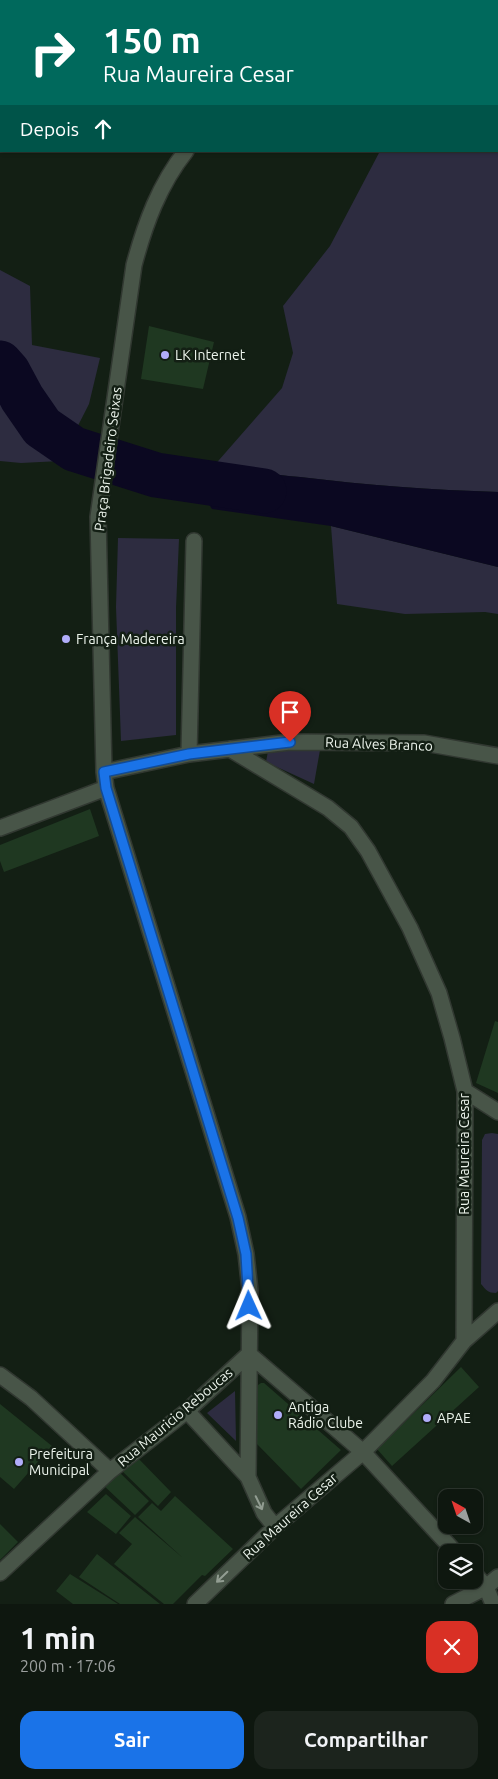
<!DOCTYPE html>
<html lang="pt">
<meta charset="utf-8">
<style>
:root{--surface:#0e170f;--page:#1c241d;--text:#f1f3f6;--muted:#9b9f9e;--line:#2e362f;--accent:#1a73e8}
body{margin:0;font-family:Ubuntu,sans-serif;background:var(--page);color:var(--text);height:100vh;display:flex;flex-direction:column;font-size:19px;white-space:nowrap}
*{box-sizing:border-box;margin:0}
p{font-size:16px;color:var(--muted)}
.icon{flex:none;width:28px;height:28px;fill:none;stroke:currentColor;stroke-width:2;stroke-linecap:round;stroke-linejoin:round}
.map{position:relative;height:1604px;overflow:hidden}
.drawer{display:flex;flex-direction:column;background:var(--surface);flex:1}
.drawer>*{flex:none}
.top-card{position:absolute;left:0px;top:0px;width:499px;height:152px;box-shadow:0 1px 4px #0004,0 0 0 1px var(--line);background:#00695c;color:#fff;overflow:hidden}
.needle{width:32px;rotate:320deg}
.buttons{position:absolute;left:438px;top:1489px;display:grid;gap:10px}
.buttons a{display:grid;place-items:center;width:45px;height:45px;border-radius:10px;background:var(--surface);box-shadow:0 1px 4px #0004,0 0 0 1px var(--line);font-size:25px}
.pin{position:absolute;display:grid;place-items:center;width:42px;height:42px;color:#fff;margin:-51px -21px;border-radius:50% 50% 50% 0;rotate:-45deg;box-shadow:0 0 5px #0007}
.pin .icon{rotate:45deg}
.me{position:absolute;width:55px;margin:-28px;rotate:359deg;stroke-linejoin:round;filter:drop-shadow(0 0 4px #0008)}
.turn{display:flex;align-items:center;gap:18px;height:105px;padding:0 20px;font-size:22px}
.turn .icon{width:65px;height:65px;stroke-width:2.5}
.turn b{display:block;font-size:35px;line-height:42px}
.then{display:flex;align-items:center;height:48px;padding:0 20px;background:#0003;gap:10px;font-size:19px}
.round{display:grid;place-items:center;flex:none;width:52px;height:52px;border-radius:15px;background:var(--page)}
.overview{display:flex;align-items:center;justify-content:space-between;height:85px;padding:0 20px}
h1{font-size:30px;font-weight:600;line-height:38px}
.cta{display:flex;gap:10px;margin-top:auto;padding:10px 20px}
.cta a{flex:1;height:58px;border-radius:15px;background:var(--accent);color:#fff;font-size:20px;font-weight:600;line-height:58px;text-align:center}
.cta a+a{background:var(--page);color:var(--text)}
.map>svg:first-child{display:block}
.green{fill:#2d2c40}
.water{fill:#0b0821}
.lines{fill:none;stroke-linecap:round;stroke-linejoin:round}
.river{stroke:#0b0821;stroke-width:45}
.building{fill:#1f3821}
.minor-casing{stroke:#313831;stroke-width:18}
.minor{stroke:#485548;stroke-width:15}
.oneway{stroke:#929d92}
.route-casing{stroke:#114b97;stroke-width:12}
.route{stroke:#1a73e8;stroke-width:9}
.poi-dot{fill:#b1adfa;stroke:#131f14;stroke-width:2}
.labels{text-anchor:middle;stroke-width:5;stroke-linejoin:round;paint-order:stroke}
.poi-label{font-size:14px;fill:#ecf4ec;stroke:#131f14;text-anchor:start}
.street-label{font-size:14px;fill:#ecf4ec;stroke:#131f14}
</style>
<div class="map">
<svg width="498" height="1604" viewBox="0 0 498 1604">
<rect width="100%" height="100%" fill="#131f14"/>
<!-- green -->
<path class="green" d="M0,0H63L1,1L0,132Z
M475,0H498V492C432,490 365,485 300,477C270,474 242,470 212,468L282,388L293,353L283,306L330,246L380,151H498V1H474Z
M0,270L30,286L32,345L100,358L89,404L60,461L21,463L0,461Z
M331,526L498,567V614L485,612L405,614L337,604Z
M118,538L179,539L176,608V735L121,741L116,607Z
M320,750L314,784L266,762L268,751Z
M492,1133L498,1134V1291L496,1293C488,1293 486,1290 481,1284L482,1140L485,1134Z
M235,1391L236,1441L207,1413Z"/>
<!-- water -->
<path class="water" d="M212,468C242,470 270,474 300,477C365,485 432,490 498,492V567L331,526L212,509C199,490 200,487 212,468Z"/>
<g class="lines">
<!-- river -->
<path class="river" d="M0,363L8,372L22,398L42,427L74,449L156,475L264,491"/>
</g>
<!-- building -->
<path class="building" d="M149,326L214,342L203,389L141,379Z
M90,809L99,836L4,872L0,861V845Z
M495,1021L498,1022V1093L476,1083Z
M461,1367L479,1387L392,1466L377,1449Z
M261,1383H264L341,1450L301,1489L256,1443L255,1387Z
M0,1404L52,1446L14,1489L0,1477Z
M136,1456L171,1492L158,1506L120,1469Z
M118,1471L149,1501L135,1515L102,1484Z
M106,1494L131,1516L116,1534L87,1512Z
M175,1496L233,1549L205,1576L202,1575L173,1604H164L114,1564L132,1544L119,1533L135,1517L183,1558L138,1517L152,1503L161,1511Z
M0,1524L18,1542L0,1560Z
M97,1554L160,1604H120L79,1577Z
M70,1574L118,1604H73L56,1591Z"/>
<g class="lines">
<!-- minor casing -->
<g class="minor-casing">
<path id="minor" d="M290,1V0
M186,151C159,185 145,224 134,265L98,517L104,772L106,788L238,1217L246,1254L250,1291L248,1477L264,1513L275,1527
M189,754L194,541
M104,772L189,754L290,742L424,743L498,756
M0,828L106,788
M465,1091L498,1112
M464,1341L498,1311
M249,1354L363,1452L455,1552
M0,1375L31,1398L110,1471
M187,1411L248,1477
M0,1573L110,1471L187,1411L249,1354
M474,1573L486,1587L493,1604
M195,1604L275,1527L363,1452L433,1381L464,1341L465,1091L452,1038L439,993L410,928L368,851L351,827L328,808L230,749
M453,1604L486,1587L498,1577"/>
</g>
<!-- minor -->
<use href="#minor" class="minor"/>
</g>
<!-- one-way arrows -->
<defs><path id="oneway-shaft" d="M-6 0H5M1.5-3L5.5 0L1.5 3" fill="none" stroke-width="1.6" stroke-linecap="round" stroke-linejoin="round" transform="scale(1.25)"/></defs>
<g class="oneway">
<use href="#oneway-shaft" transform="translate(259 1503) rotate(64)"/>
<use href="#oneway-shaft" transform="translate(222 1577) rotate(136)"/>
</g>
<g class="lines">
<!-- route casing -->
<g class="route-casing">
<path id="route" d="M249,1306L246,1254L238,1218L106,788L104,772L189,754L290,742"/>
</g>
<!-- route -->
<use href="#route" class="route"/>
</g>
<!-- markers -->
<g class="poi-dot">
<circle cx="165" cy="355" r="5"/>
<circle cx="66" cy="639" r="5"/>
<circle cx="278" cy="1415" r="5"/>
<circle cx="427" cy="1418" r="5"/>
<circle cx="19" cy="1462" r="5"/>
</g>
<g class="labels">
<!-- poi labels -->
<g class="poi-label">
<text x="175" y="360">LK Internet</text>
<text x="76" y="644">França Madereira</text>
<text x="288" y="1412">Antiga<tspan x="288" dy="16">Rádio Clube</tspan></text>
<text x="437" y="1423">APAE</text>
<text x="29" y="1459">Prefeitura<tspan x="29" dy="16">Municipal</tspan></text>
</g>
<!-- street labels -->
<g class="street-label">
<text transform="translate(108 459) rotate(-83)" y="5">Praça Brigadeiro Seixas</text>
<text transform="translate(379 744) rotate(2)" y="5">Rua Alves Branco</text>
<text transform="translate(464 1154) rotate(-90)" y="5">Rua Maureira Cesar</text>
<text transform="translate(175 1417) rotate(-40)" y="5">Rua Mauricio Reboucas</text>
<text transform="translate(290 1516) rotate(-42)" y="5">Rua Maureira Cesar</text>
</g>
</g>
</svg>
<div class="buttons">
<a><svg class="needle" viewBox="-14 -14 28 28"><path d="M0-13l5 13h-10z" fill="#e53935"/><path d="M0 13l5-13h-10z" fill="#9b9f9e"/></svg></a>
<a><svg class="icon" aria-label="layers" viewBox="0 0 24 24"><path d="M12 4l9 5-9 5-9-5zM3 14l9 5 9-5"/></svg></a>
</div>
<div class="pin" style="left:290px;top:742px;background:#d93025"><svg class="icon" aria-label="arrive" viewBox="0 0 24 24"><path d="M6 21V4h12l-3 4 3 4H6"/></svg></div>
<svg class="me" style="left:249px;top:1306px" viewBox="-20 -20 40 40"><path d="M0-17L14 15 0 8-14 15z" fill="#1a73e8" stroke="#fff" stroke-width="4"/></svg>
<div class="top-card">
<div class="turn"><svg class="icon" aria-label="right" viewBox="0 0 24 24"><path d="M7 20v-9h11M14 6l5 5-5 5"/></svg><div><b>150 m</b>Rua Maureira Cesar</div></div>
<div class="then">Depois<svg class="icon" aria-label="ahead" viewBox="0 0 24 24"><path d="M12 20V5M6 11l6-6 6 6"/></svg></div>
</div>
</div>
<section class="drawer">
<div class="overview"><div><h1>1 min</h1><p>200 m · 17:06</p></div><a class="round" style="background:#d93025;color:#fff"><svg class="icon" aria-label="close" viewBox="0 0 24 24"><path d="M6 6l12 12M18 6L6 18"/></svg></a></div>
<div class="cta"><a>Sair</a><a>Compartilhar</a></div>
</section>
